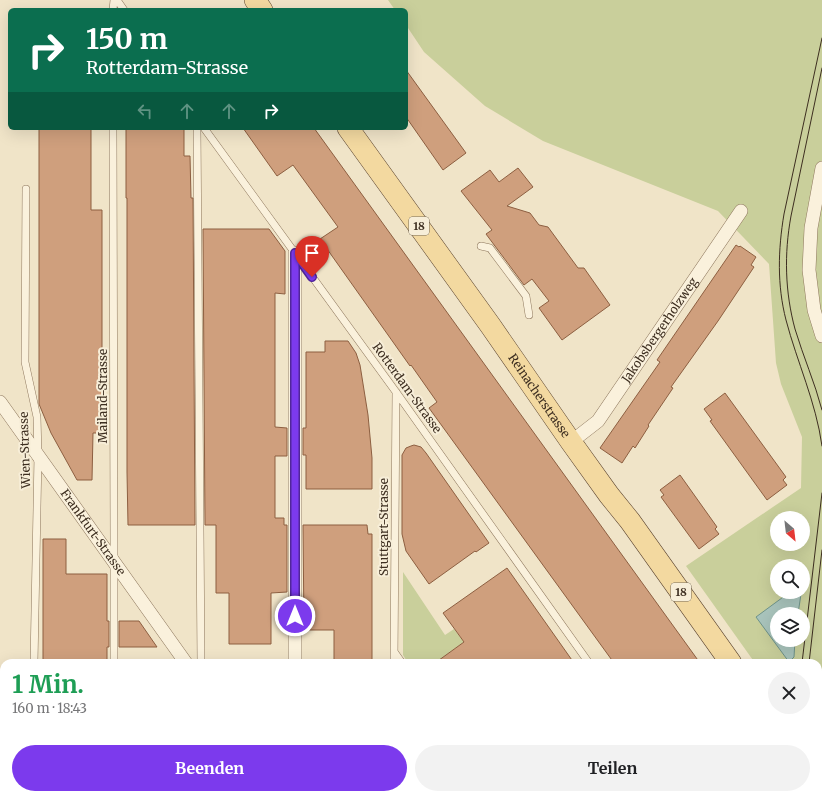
<!DOCTYPE html>
<html lang="de">
<meta charset="utf-8">
<style>
:root{--surface:#fff;--page:#f2f2f2;--text:#202124;--muted:#757577;--accent:#7c3aed}
body{margin:0;font-family:Merriweather,serif;background:var(--page);color:var(--text);height:100vh;display:flex;flex-direction:column;font-size:15px;white-space:nowrap}
*{box-sizing:border-box;margin:0}
p{font-size:13px;color:var(--muted)}
.icon{flex:none;width:22px;height:22px;fill:none;stroke:currentColor;stroke-width:2;stroke-linecap:round;stroke-linejoin:round}
.map{position:relative;flex:1;overflow:hidden}
.sheet{position:absolute;left:0px;top:659px;width:822px;height:140px;display:flex;flex-direction:column;background:var(--surface);border-radius:12px 12px 0 0;box-shadow:0 4px 16px #0002}
.sheet>*{flex:none}
.top-card{position:absolute;left:8px;top:8px;width:400px;height:122px;border-radius:6px;box-shadow:0 4px 16px #0002;background:#0b6e4f;color:#fff;overflow:hidden}
.needle{width:26px;rotate:152deg}
.tools{position:absolute;left:770px;top:511px;display:grid;gap:8px}
.tools a{display:grid;place-items:center;width:40px;height:40px;border-radius:50%;background:var(--surface);box-shadow:0 4px 16px #0002;font-size:20px}
.pin{position:absolute;display:grid;place-items:center;width:34px;height:34px;color:#fff;margin:-41px -17px;border-radius:50% 50% 50% 0;rotate:-45deg;box-shadow:0 0 4px #0007}
.pin .icon{rotate:45deg}
.me{position:absolute;width:44px;margin:-22px;rotate:0deg;stroke-linejoin:round;filter:drop-shadow(0 0 3px #0008)}
.turn{display:flex;align-items:center;gap:14px;height:84px;padding:0 12px;font-size:18px}
.turn .icon{width:52px;height:52px;stroke-width:2.5}
.turn b{display:block;font-size:28px;line-height:34px}
.lanes{display:flex;align-items:center;height:38px;padding:0 12px;background:#0003;justify-content:center;gap:20px;direction:ltr}
.lanes .off{opacity:.35}
.round{display:grid;place-items:center;flex:none;width:42px;height:42px;border-radius:21px;background:var(--page)}
.overview{display:flex;align-items:center;justify-content:space-between;height:68px;padding:0 12px}
h1{font-size:24px;font-weight:700;line-height:30px;color:#1e9e55}
.cta{display:flex;gap:8px;margin-top:auto;padding:8px 12px}
.cta a{flex:1;height:46px;border-radius:24px;background:var(--accent);color:#fff;font-size:16px;font-weight:700;line-height:46px;text-align:center}
.cta a+a{background:var(--page);color:var(--text)}
.map>svg:first-child{display:block}
.green{fill:#c9cf9b;fill-rule:evenodd}
.water{fill:#a9c4bc;stroke:#6f938a}
.building{fill:#cf9f7d;stroke:#8d5f41}
.lines{fill:none;stroke-linecap:round;stroke-linejoin:round}
.lane-casing{stroke:#8d765c;stroke-width:8}
.street-casing{stroke:#8d765c;stroke-width:14}
.primary-casing{stroke:#5b4430;stroke-width:22}
.lane{stroke:#faf1dc;stroke-width:7}
.street{stroke:#faf1dc;stroke-width:13}
.primary{stroke:#f3d9a0;stroke-width:21}
.tram{stroke:#3d2e20;stroke-width:1}
.route-casing{stroke:#51269a;stroke-width:10}
.route{stroke:#7c3aed;stroke-width:7}
.labels{text-anchor:middle;stroke-width:4;stroke-linejoin:round;paint-order:stroke}
.shield{fill:#f7eed8;stroke:#756857;stroke-width:1}
.shield-label{font-size:11px;font-weight:bold;fill:#3d2e20}
.street-label{font-size:12px;fill:#3d2e20;stroke:#f7eed8}
</style>
<div class="map">
<svg width="822" height="799" viewBox="0 0 822 799">
<rect width="100%" height="100%" fill="#f0e4c8"/>
<!-- green -->
<path class="green" d="M388,0H822V682L818,683V663H755L686,566L801,488L802,437L781,384L776,363L769,264L718,211L543,141L485,106L424,52L406,25V10H395ZM777,518H803V544H777ZM777,566H803V592H777ZM777,614H803V640H777Z
M403,572L445,635L454,629L464,642L435,663H408L403,655Z"/>
<!-- water -->
<path class="water" d="M790,592H799L801,594L798,614H777V640H795L794,657L789,662L756,617Z"/>
<!-- building -->
<path class="building" d="M406,70L466,153L443,170L406,117Z
M39,128H91V210H102V433H93L92,480H77L51,433L39,404Z
M126,128H184V156H190L191,198H193L195,525H128L127,472V198H126Z
M243,128H314L700,663H614L429,408L437,402L411,365L410,366L320,239L338,227L293,165L277,176Z
M518,168L533,187L507,206L530,213L539,225L548,227L578,268H584L610,305L562,340L539,308L549,301L532,279L524,285L486,234L492,230L461,191L490,170L499,182Z
M203,229H269L285,251V294L275,293V427L287,428V456H275V518H284V525H287V592L271,593V644H229V593H216V525H205Z
M736,245L739,247L740,246L756,257L751,265L754,267L718,321L671,387L673,388L648,425L649,426L635,448L633,446L622,463L600,448L660,362L657,360Z
M325,341H348L356,353L360,365L368,415L372,458V489H306V455H303V428H306V352H325Z
M725,393L786,477L783,480L787,485L767,500L710,421L712,420L704,409Z
M414,445L421,447L426,453L489,543L476,552L475,551L429,584L406,551L402,534V455L406,448L411,446Z
M680,475L717,527L715,529L719,534L699,549L661,497L664,495L660,490Z
M303,525H367L368,534H372V663H334V630H304Z
M43,539H66V574H107V621H109V647H107V663H43Z
M507,568L574,663H435L464,642L443,613Z
M119,621H139L157,647H119Z"/>
<g class="lines">
<!-- lane casing -->
<g class="lane-casing">
<path id="lane" d="M117,0L124,10
M113,10L114,0
M113,128L114,543V663
M197,128L201,663
M204,128L396,392L589,663
M26,189L25,362L37,417L38,456L34,663
M481,246L490,248L526,296L529,315
M395,653L402,663
M394,663L396,392
M818,786L822,792
M493,795L496,799
M683,795L686,799
M31,799L32,795
M113,799V795
M388,799V795"/>
</g>
<!-- street casing -->
<g class="street-casing">
<g id="street">
<path d="M822,168L811,228L809,270L814,310L822,336"/>
<path d="M295,253V663"/>
<path id="s1" d="M0,402L186,663"/>
<path id="s2" d="M571,442L598,421L741,211"/>
<path d="M818,701L822,691"/>
<path d="M280,795L283,799"/>
<path d="M296,795V799"/>
</g>
</g>
<!-- primary casing -->
<g class="primary-casing">
<g id="primary">
<path d="M255,0L262,10"/>
<path id="s3" d="M348,128L490,325L571,442L609,495L630,521L731,663"/>
<path d="M818,768L822,772"/>
<path d="M811,795L813,799"/>
</g>
</g>
<!-- lane -->
<use href="#lane" class="lane"/>
<!-- street -->
<use href="#street" class="street"/>
<!-- primary -->
<use href="#primary" class="primary"/>
<!-- tram -->
<path class="tram" d="M822,38L784,214C778,250 777,285 786,320C797,362 816,402 822,446
M822,68L791,216C784,254 785,292 795,329C803,356 815,383 822,410
M802,663L822,493
M809,663L822,550
M818,779L822,786
M818,792L822,798"/>
</g>
<g class="lines">
<!-- route casing -->
<g class="route-casing">
<path id="route" d="M295,616V253L312,277"/>
</g>
<!-- route -->
<use href="#route" class="route"/>
</g>
<g class="labels">
<!-- shield labels -->
<g class="shield">
<rect x="409" y="217" width="20" height="18" rx="3"/>
<rect x="671" y="583" width="20" height="18" rx="3"/>
</g>
<g class="shield-label">
<text x="419" y="230">18</text>
<text x="681" y="596">18</text>
</g>
<!-- street labels -->
<g class="street-label">
<text dy="4" stroke="none"><textPath href="#s2" startOffset="144">Jakobsbergerholzweg</textPath></text>
<text transform="translate(407 388) rotate(54)" y="4">Rotterdam-Strasse</text>
<text transform="translate(103 396) rotate(-90)" y="4">Mailand-Strasse</text>
<text dy="4" stroke="none"><textPath href="#s3" startOffset="329">Reinacherstrasse</textPath></text>
<text transform="translate(25 450) rotate(-92)" y="4">Wien-Strasse</text>
<text transform="translate(384 527) rotate(-90)" y="4">Stuttgart-Strasse</text>
<text dy="4" stroke="none"><textPath href="#s1" startOffset="160">Frankfurt-Strasse</textPath></text>
</g>
</g>
</svg>
<div class="tools">
<a><svg class="needle" viewBox="-14 -14 28 28"><path d="M0-13l5 13h-10z" fill="#e53935"/><path d="M0 13l5-13h-10z" fill="#757577"/></svg></a>
<a><svg class="icon" aria-label="search" viewBox="0 0 24 24"><circle cx="10" cy="10" r="6"/><path d="M15 15l6 6"/></svg></a>
<a><svg class="icon" aria-label="layers" viewBox="0 0 24 24"><path d="M12 4l9 5-9 5-9-5zM3 14l9 5 9-5"/></svg></a>
</div>
<div class="pin" style="left:312px;top:277px;background:#d93025"><svg class="icon" aria-label="arrive" viewBox="0 0 24 24"><path d="M6 21V4h12l-3 4 3 4H6"/></svg></div>
<svg class="me" style="left:295px;top:616px" viewBox="-20 -20 40 40"><circle r="17" fill="#7c3aed" stroke="#fff" stroke-width="3"/><path d="M0-11L8 9 0 5-8 9z" fill="#fff"/></svg>
<div class="top-card">
<div class="turn"><svg class="icon" aria-label="right" viewBox="0 0 24 24"><path d="M7 20v-9h11M14 6l5 5-5 5"/></svg><div><b>150 m</b>Rotterdam-Strasse</div></div>
<div class="lanes"><svg class="icon off" aria-label="left" viewBox="0 0 24 24"><path d="M17 20v-9H6M10 6l-5 5 5 5"/></svg><svg class="icon off" aria-label="ahead" viewBox="0 0 24 24"><path d="M12 20V5M6 11l6-6 6 6"/></svg><svg class="icon off" aria-label="ahead" viewBox="0 0 24 24"><path d="M12 20V5M6 11l6-6 6 6"/></svg><svg class="icon" aria-label="right" viewBox="0 0 24 24"><path d="M7 20v-9h11M14 6l5 5-5 5"/></svg></div>
</div>
<section class="sheet">
<div class="overview"><div><h1>1 Min.</h1><p>160 m · 18:43</p></div><a class="round"><svg class="icon" aria-label="close" viewBox="0 0 24 24"><path d="M6 6l12 12M18 6L6 18"/></svg></a></div>
<div class="cta"><a>Beenden</a><a>Teilen</a></div>
</section>
</div>
